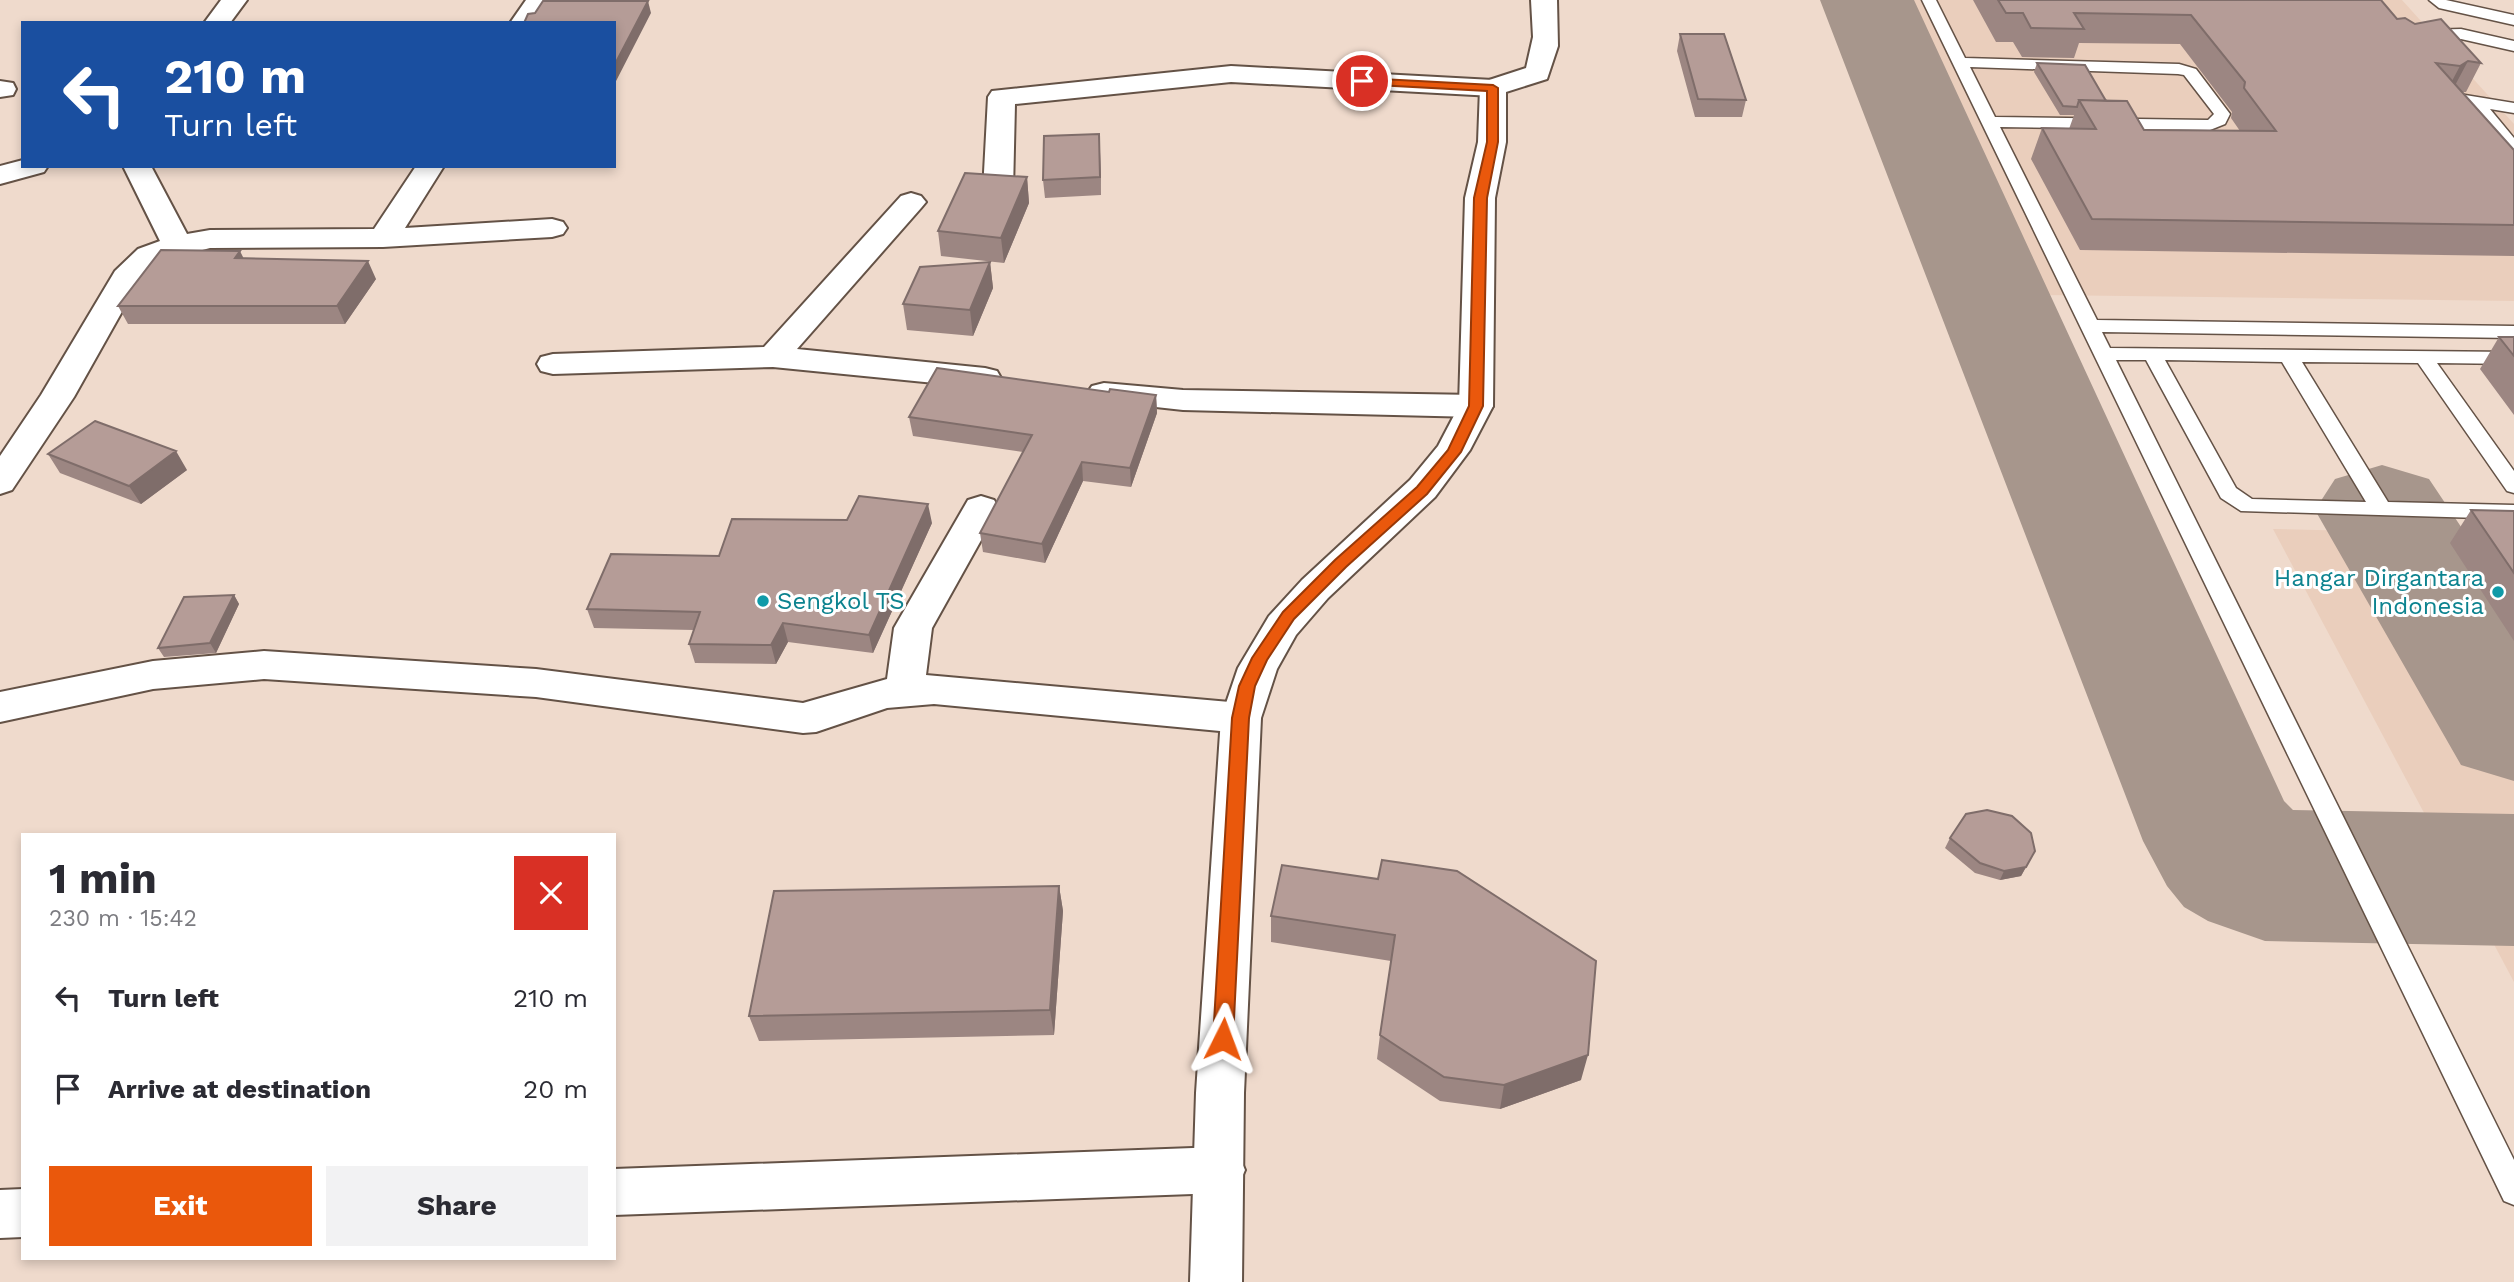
<!DOCTYPE html>
<meta charset="utf-8">
<style>
:root{--surface:#fff;--page:#f2f2f3;--text:#2b2b33;--muted:#7c7c81;--accent:#ea580c}
body{margin:0;font-family:"Work Sans",sans-serif;background:var(--page);color:var(--text);height:100vh;display:flex;flex-direction:column;font-size:26px;white-space:nowrap}
*{box-sizing:border-box;margin:0}
p{font-size:23px;color:var(--muted)}
.icon{flex:none;width:38px;height:38px;fill:none;stroke:currentColor;stroke-width:2;stroke-linecap:round;stroke-linejoin:round}
.map{position:relative;flex:1;overflow:hidden}
.side{position:absolute;left:21px;top:833px;width:595px;height:427px;display:flex;flex-direction:column;background:var(--surface);border-radius:0px;box-shadow:0 4px 10px #0003}
.side>*{flex:none}
.guide{position:absolute;left:21px;top:21px;width:595px;height:147px;border-radius:0px;box-shadow:0 4px 10px #0003;background:#1a4fa0;color:#fff;overflow:hidden}
.pin{position:absolute;display:grid;place-items:center;width:60px;height:60px;color:#fff;margin:-30px;border:4px solid #fff;border-radius:50%;box-shadow:0 2px 7px #0007}
.me{position:absolute;width:77px;margin:-38px;rotate:3deg;stroke-linejoin:round;filter:drop-shadow(0 0 5px #0008)}
.turn{display:flex;align-items:center;gap:24px;height:147px;padding:0 28px;font-size:32px}
.turn .icon{width:91px;height:91px;stroke-width:2.5}
.turn b{display:block;font-size:49px;line-height:60px}
.round{display:grid;place-items:center;flex:none;width:74px;height:74px;border-radius:0px;background:var(--page)}
.summary{display:flex;align-items:center;justify-content:space-between;height:119px;padding:0 28px}
h1{font-size:42px;font-weight:700;line-height:52px}
.button{display:flex;gap:14px;margin-top:auto;padding:14px 28px}
.button a{flex:1;height:80px;border-radius:0px;background:var(--accent);color:#fff;font-size:28px;font-weight:700;line-height:80px;text-align:center}
.button a+a{background:var(--page);color:var(--text)}
ul{padding:0;list-style:none}
li{display:flex;align-items:center;gap:21px;height:91px;padding:0 28px}
li div{flex:1}
li b{display:block;font-size:26px}
li em{font-style:normal}
.map>svg:first-child{display:block}
.built{fill:#eacebc}
.lines{fill:none;stroke-linecap:round;stroke-linejoin:round}
.taxiway{fill:#a7968c;fill-rule:evenodd}
.service-casing{stroke:#645246;stroke-width:3}
.minor-casing{stroke:#645246;stroke-width:4}
.secondary-casing{stroke:#645246;stroke-width:4}
.service{fill:#fff;fill-rule:evenodd}
.minor{fill:#fff;fill-rule:evenodd}
.secondary{fill:#fff;fill-rule:evenodd}
.wall{fill:#9c8682}
.shaded-wall{fill:#7f6d6a}
.building{fill:#b59c97;stroke:#7f6d6a;stroke-width:2}
.route{fill:#ea580c;stroke:#983908;stroke-width:2}
.culture-dot{fill:#0f9aa8;stroke:#fff;stroke-width:2.5}
.labels{text-anchor:middle;stroke-width:6;stroke-linejoin:round;paint-order:stroke}
.culture-label{font-size:24px;fill:#0d838f;stroke:#fff;text-anchor:end}
</style>
<div class="map">
<svg width="2514" height="1282" viewBox="0 0 2514 1282">
<rect width="100%" height="100%" fill="#efdacc"/>
<!-- built -->
<path class="built" d="M1906,0H2402L2514,124V301L2044,295Z
M2273,529L2436,533L2514,658V982Z"/>
<g class="lines">
<!-- taxiway -->
<path class="taxiway" d="M1820,0H1914L2284,801L2293,810L2514,814V946L2265,941L2208,921L2184,907L2167,886L2143,841Z
M2382,465L2429,479L2514,606V781L2461,765L2315,510L2335,479Z"/>
<!-- service casing -->
<g class="service-casing">
<path id="service" d="M1922,0H1936L1965,58L2179,64L2196,69L2230,114L2225,124L2210,130L2000,127L2097,320L2514,326V338L2102,332L2110,348L2514,352V364L2437,363L2514,471V493L2507,491L2418,363L2302,362L2388,502L2514,505V519L2241,511L2221,498L2146,360H2116L2514,1160V1205L2504,1201ZM1970,67L2178,74L2184,75L2214,114L2208,120L1995,117ZM2165,360L2282,362L2366,502L2252,499L2236,488Z
M2429,0H2446L2514,15V25L2439,8Z
M2461,29L2514,41V51L2461,39L2425,40L2417,35L2425,30Z
M2453,93L2514,103V113L2490,109L2514,138V153L2508,152L2470,106L2447,101V95Z"/>
</g>
<!-- minor casing -->
<g class="minor-casing">
<path id="minor" d="M221,0H247L230,23H204Z
M526,0H552L536,23H510Z
M1231,66L1493,80L1503,82L1506,88L1503,94L1493,96L1231,82L1015,104L1013,191L1008,197L998,200L988,197L983,191L988,97L992,91Z
M0,81L13,83L16,89L13,95L0,97Z
M23,160V166H48L44,172L0,184V166Z
M123,166H151L187,234L210,230L374,229L416,166H444L405,228L552,219L563,222L567,228L563,234L552,237L383,247L210,248L160,261L142,276L74,397L12,490L0,494V456L41,395L115,271L138,249L160,241Z
M911,193L921,196L926,202L921,208L797,349L985,368L997,371L1001,378L997,385L985,388L773,367L553,374L541,371L537,364L541,357L553,354L764,347L901,196Z
M1104,383L1183,390L1476,395L1488,399L1493,406L1488,413L1476,417L1183,410L1092,400L1087,393L1092,386Z
M981,496L994,500L999,508L932,628L926,675L1241,703L1255,707L1261,718L1255,729L1241,733L934,704L887,708L816,732L803,733L536,697L264,679L153,689L0,722V692L153,661L264,651L536,669L803,703L887,679L894,628L968,500Z
M1220,1147L1238,1154L1245,1170L1238,1186L1220,1193L614,1215V1169Z
M23,1189V1237L0,1238V1190Z"/>
</g>
<!-- secondary casing -->
<g class="secondary-casing">
<path id="secondary" d="M1531,0H1557L1558,46L1547,79L1506,92V142L1495,198L1493,406L1470,450L1435,497L1328,598L1296,635L1277,669L1261,718L1244,1093L1242,1282H1190L1196,1093L1221,718L1238,668L1269,616L1302,580L1410,480L1438,446L1459,406L1465,198L1478,142L1480,88L1483,82L1526,68L1533,37Z"/>
</g>
<!-- service -->
<use href="#service" class="service"/>
<!-- minor -->
<use href="#minor" class="minor"/>
<!-- secondary -->
<use href="#secondary" class="secondary"/>
</g>
<!-- wall -->
<path class="wall" d="M1973,0H2381L2397,19L2481,63L2466,92H2462L2514,150V256L2080,250L2031,159L2042,128L2069,129L2074,115H2060L2034,72L2037,63L2106,101L2144,130L2240,131L2231,118L2232,112L2180,44L2079,43L2074,58L2022,57L2013,42H1996Z
M1680,34L1746,100L1742,117H1695L1677,51Z
M1100,152L1101,195L1045,198L1043,180Z
M1027,177L1029,203L1004,263L941,256L938,231Z
M243,258L376,279L345,324H128L118,306Z
M990,262L993,288L973,336L907,330L903,304Z
M2499,337H2514V415L2480,369Z
M1156,395L1157,413L1131,487L1083,481L1045,563L983,552L980,533L1023,452L913,436L909,417Z
M48,454L187,470L141,504L60,473Z
M2471,510L2514,511V641L2450,543Z
M932,523L873,653L788,642L776,664L695,663L689,644L694,630L594,628L587,609L719,556Z
M234,595L239,604L216,653L164,657L158,648Z
M1950,838L2035,851L2021,876L2000,880L1975,873L1945,848Z
M1378,879L1581,1080L1500,1109L1440,1101L1377,1059L1380,1035L1391,961L1271,942V916Z
M1059,886L1063,911L1054,1035L759,1041L749,1016Z"/>
<!-- shaded-wall -->
<path class="shaded-wall" d="M648,1L651,13L614,85V66Z
M2468,61L2452,91L2444,96L2460,66Z
M1099,134L1100,152L1101,195L1100,177Z
M1027,177L1029,203L1004,263L1001,238Z
M240,251L249,269L235,258Z
M368,261L376,279L345,324L337,306Z
M990,262L993,288L973,336L970,310Z
M1156,395L1157,413L1131,487L1130,468Z
M176,451L187,470L141,504L129,486Z
M1082,462L1083,481L1045,563L1042,544Z
M928,504L932,523L873,653L869,635Z
M234,595L239,604L216,653L210,643Z
M783,623L788,642L776,664L771,645Z
M2035,851L2021,876L2000,880L2004,871Z
M1059,886L1063,911L1054,1035L1050,1010Z
M1588,1055L1581,1080L1500,1109L1504,1085Z"/>
<!-- building -->
<path class="building" d="M1998,0H2381L2397,19L2405,18L2415,24L2441,19L2481,63L2468,61L2460,66L2436,63L2514,150V225L2092,219L2042,128L2096,129L2079,100L2127,101L2144,130L2276,131L2244,88L2245,82L2191,15L2074,13L2084,29L2031,28L2023,13H2006Z
M543,1H648L614,66V23H524L528,14L535,13Z
M1680,34H1724L1746,100L1698,99Z
M2037,63L2085,65L2106,101L2079,100L2077,107L2063,106Z
M1099,134L1100,177L1043,180L1044,136Z
M965,173L1027,177L1001,238L938,231Z
M161,250L240,251L235,258L368,261L337,306H118Z
M990,262L970,310L903,304L920,267Z
M2499,337H2514V356Z
M937,368L1109,392L1110,389L1156,395L1130,468L1082,462L1042,544L980,533L1032,435L909,417Z
M95,421L176,451L129,486L48,454Z
M859,496L928,504L869,635L783,623L771,645L689,644L700,612L587,609L611,554L719,556L732,519L847,520Z
M2471,510L2514,511V573Z
M234,595L210,643L158,648L184,597Z
M1987,810L2012,816L2031,833L2035,851L2026,867L2004,871L1980,863L1950,838L1966,814Z
M1382,860L1457,871L1596,961L1588,1055L1504,1085L1444,1077L1380,1035L1395,935L1271,916L1282,865L1378,879Z
M1059,886L1050,1010L749,1016L774,891Z"/>
<!-- route -->
<path class="route" d="M1362,78L1493,85L1498,88V142L1487,198L1483,406L1461,452L1427,494L1346,567L1294,619L1267,660L1255,686L1249,718L1233,1039L1230,1045L1223,1048L1216,1045L1213,1039L1232,718L1239,686L1252,658L1283,612L1335,560L1417,487L1448,450L1469,406L1474,198L1487,142V91L1358,84V79Z"/>
<!-- markers -->
<g class="culture-dot">
<circle cx="2498" cy="592" r="7"/>
<circle cx="763" cy="601" r="7"/>
</g>
<g class="labels">
<!-- culture labels -->
<g class="culture-label">
<text x="2484" y="586">Hangar Dirgantara<tspan x="2484" dy="28">Indonesia</tspan></text>
<text x="777" y="609" text-anchor="start">Sengkol TS</text>
</g>
</g>
</svg>
<div class="pin" style="left:1362px;top:81px;background:#d93025"><svg class="icon" aria-label="arrive" viewBox="0 0 24 24"><path d="M6 21V4h12l-3 4 3 4H6"/></svg></div>
<svg class="me" style="left:1223px;top:1039px" viewBox="-20 -20 40 40"><path d="M0-17L14 15 0 8-14 15z" fill="#ea580c" stroke="#fff" stroke-width="4"/></svg>
<div class="guide">
<div class="turn"><svg class="icon" aria-label="left" viewBox="0 0 24 24"><path d="M17 20v-9H6M10 6l-5 5 5 5"/></svg><div><b>210 m</b>Turn left</div></div>
</div>
<section class="side">
<div class="summary"><div><h1>1 min</h1><p>230 m · 15:42</p></div><a class="round" style="background:#d93025;color:#fff"><svg class="icon" aria-label="close" viewBox="0 0 24 24"><path d="M6 6l12 12M18 6L6 18"/></svg></a></div>
<ul>
<li><svg class="icon" aria-label="left" viewBox="0 0 24 24"><path d="M17 20v-9H6M10 6l-5 5 5 5"/></svg><div><b>Turn left</b></div><em>210 m</em></li>
<li><svg class="icon" aria-label="arrive" viewBox="0 0 24 24"><path d="M6 21V4h12l-3 4 3 4H6"/></svg><div><b>Arrive at destination</b></div><em>20 m</em></li>
</ul>
<div class="button"><a>Exit</a><a>Share</a></div>
</section>
</div>
